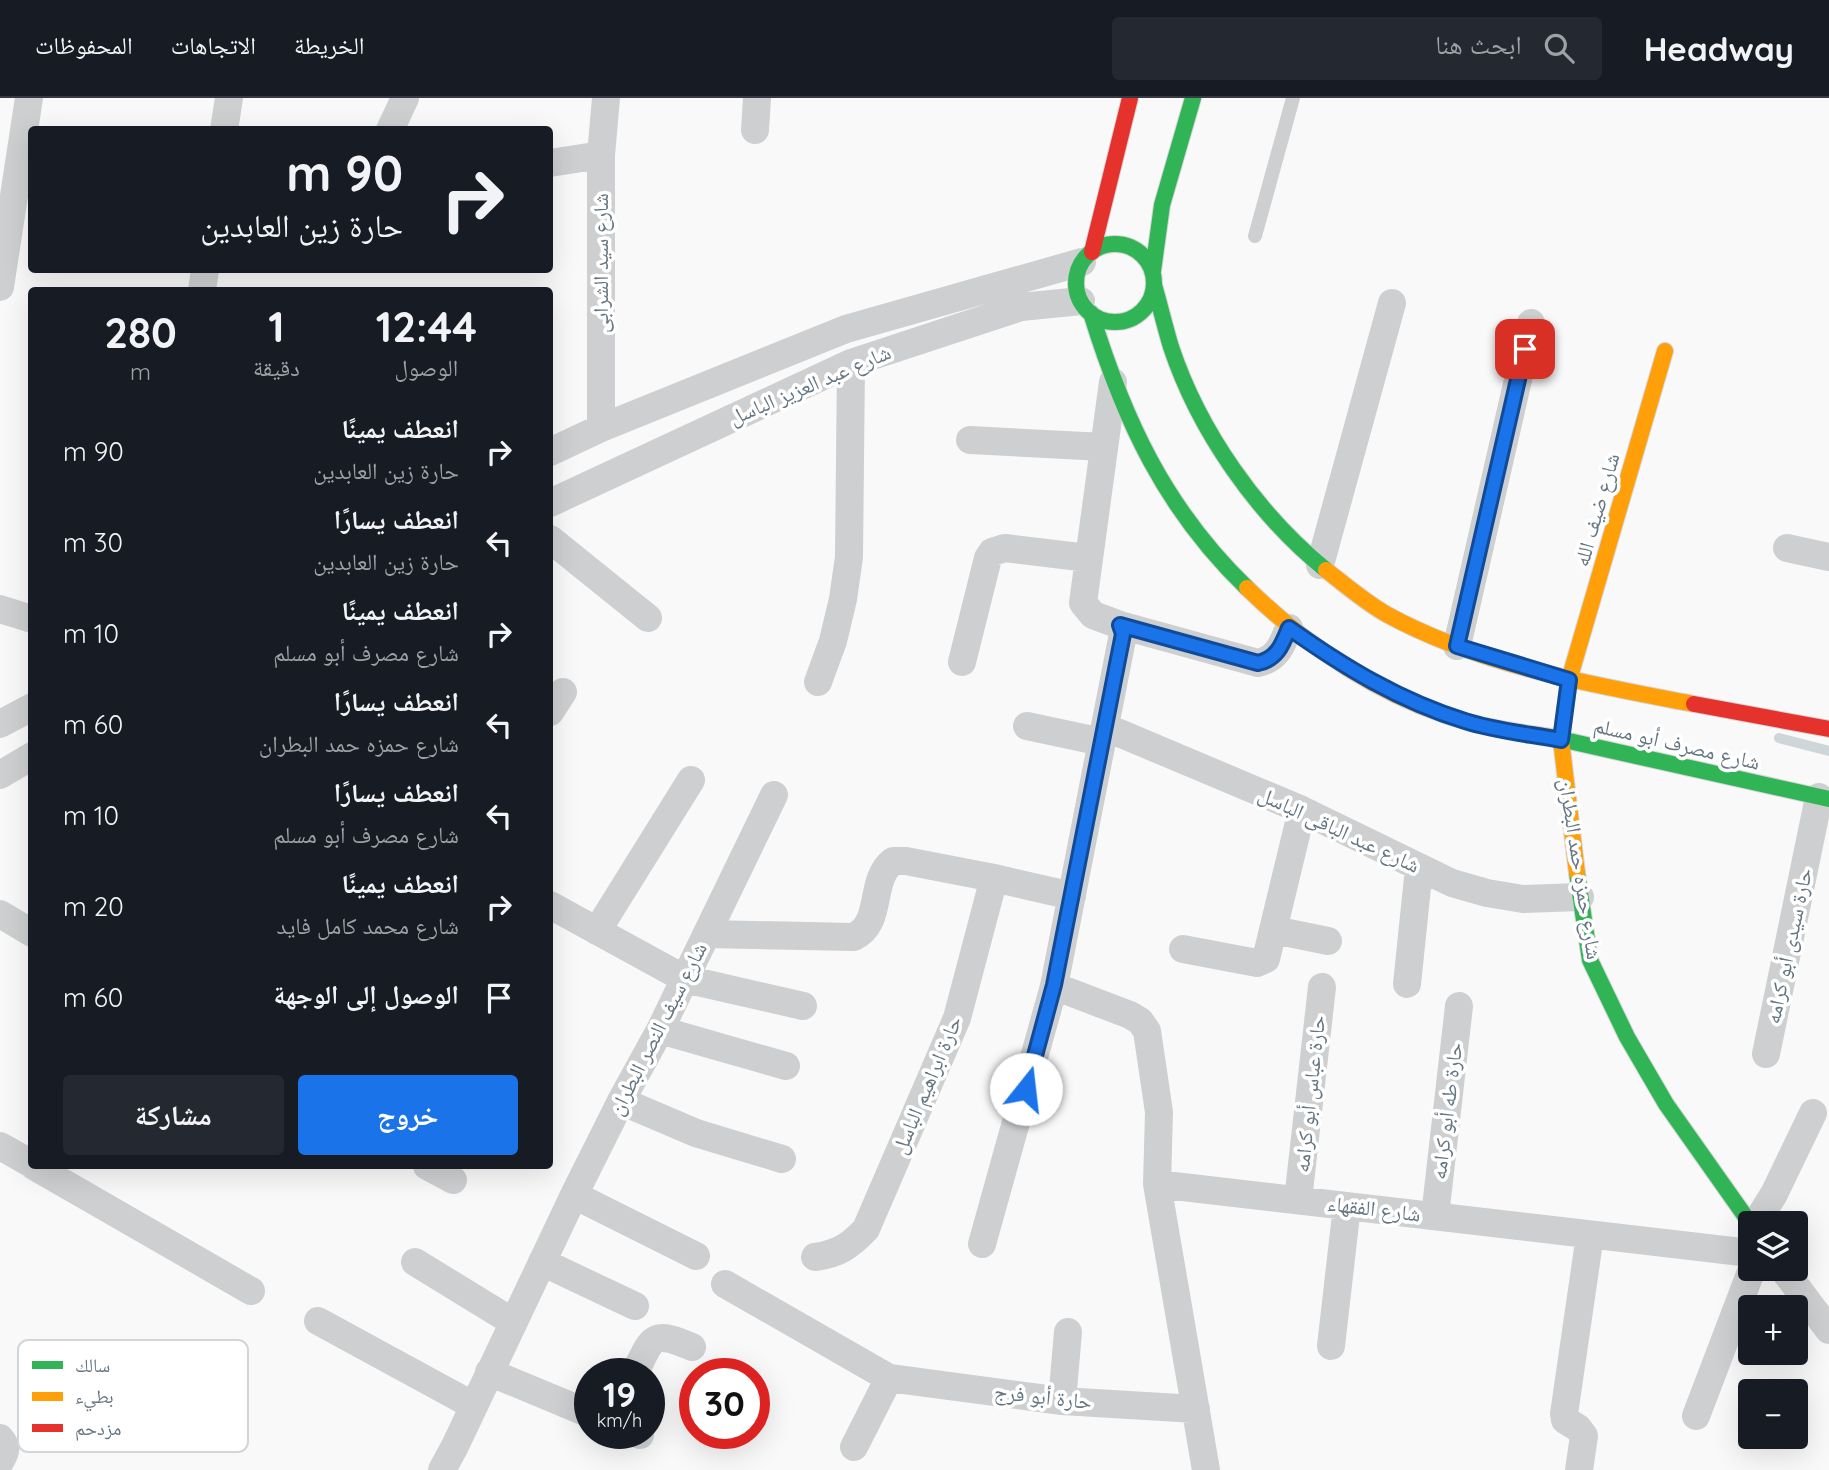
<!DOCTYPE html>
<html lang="ar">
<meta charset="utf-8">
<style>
:root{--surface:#171b24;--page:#242831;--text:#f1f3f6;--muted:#9ea1a6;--line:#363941;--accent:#1a73e8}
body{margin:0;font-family:Quicksand,"Noto Naskh Arabic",sans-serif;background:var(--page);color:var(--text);direction:rtl;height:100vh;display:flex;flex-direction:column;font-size:26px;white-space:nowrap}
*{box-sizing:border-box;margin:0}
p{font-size:23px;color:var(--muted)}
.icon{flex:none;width:38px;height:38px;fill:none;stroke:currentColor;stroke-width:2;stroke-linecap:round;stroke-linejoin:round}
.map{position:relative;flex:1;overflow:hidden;direction:ltr}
.sheet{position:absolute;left:28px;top:189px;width:525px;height:882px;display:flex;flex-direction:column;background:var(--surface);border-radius:7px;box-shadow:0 7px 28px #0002;direction:rtl}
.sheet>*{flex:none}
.banner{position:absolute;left:28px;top:28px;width:525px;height:147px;border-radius:7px;box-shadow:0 7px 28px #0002;direction:rtl;background:#171b24;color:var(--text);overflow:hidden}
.controls{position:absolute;left:1738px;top:1113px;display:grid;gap:14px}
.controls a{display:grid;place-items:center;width:70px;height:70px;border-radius:7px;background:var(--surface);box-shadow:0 7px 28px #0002;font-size:35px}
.speed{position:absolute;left:574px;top:1260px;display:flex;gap:14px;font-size:35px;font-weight:700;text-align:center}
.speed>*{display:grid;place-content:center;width:91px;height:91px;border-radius:50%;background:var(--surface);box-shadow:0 7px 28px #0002;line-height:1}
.speed small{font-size:18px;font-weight:400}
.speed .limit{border:10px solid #d22;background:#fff;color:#111}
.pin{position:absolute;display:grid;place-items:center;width:60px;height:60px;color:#fff;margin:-30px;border-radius:14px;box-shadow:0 4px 10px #0006}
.me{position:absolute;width:77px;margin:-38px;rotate:16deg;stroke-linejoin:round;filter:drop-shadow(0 0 5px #0008)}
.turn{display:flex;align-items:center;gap:24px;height:147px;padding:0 35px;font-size:32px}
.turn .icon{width:91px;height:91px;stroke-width:2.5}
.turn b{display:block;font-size:49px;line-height:60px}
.eta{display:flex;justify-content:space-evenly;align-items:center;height:119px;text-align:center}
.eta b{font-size:42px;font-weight:700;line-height:49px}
.primary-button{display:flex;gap:14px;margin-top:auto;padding:14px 35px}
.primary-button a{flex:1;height:80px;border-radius:7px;background:var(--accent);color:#fff;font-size:28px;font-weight:700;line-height:80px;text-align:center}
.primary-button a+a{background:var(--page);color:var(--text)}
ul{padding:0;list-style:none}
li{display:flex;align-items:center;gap:21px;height:91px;padding:0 35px}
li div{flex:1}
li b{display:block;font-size:26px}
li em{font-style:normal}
header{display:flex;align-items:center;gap:42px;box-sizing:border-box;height:98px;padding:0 35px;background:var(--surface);border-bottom:2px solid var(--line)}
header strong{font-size:33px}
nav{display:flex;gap:38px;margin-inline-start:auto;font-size:24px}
.search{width:490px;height:63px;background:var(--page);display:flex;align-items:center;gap:18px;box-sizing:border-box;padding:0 24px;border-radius:7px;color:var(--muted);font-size:26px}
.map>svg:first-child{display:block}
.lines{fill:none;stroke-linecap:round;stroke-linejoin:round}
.stream{stroke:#ced6d9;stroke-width:10}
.fast-casing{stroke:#d5d6d7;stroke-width:18}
.slow-casing{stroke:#d5d6d7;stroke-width:18}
.jam-casing{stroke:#d5d6d7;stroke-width:18}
.lane{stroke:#cecfd0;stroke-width:14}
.street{stroke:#cecfd0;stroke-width:28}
.fast{stroke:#30b455;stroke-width:16}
.slow{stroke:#ff9f0a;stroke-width:16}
.jam{stroke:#e5322d;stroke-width:16}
.route-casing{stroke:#114b97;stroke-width:18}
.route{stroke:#1a73e8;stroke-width:12}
.labels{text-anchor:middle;stroke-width:7;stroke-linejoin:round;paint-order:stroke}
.street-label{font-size:21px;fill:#657683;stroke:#fff}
.key{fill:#fff;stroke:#d1d6da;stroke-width:2}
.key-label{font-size:19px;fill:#657683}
</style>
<header>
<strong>Headway</strong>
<div class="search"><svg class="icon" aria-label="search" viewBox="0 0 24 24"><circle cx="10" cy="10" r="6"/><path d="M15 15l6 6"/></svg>ابحث هنا</div>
<nav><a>الخريطة</a><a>الاتجاهات</a><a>المحفوظات</a></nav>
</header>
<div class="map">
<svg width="1829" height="1372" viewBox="0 0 1829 1372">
<rect width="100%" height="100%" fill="#f9f9f9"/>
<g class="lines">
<!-- stream -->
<path class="stream" d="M1779,640L1829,653"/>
<!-- fast casing -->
<g class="fast-casing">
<path id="fast" d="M1076 185a39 39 0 1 1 78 0a39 39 0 1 1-78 0Z
M1153,173L1162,107L1193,0
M1154,187C1160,208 1165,229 1171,249C1199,333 1257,416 1326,472
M1091,215C1124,322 1165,411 1247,490
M1551,639L1829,701
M1577,775L1590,862L1627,939L1666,1006L1750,1125"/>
</g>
<!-- slow casing -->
<g class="slow-casing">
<path id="slow" d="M1326,472C1345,487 1365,504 1386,516C1481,568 1590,586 1694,606
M1247,490C1310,551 1385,602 1471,625C1498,632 1525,635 1551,639
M1577,775L1561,642L1569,582L1665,253"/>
</g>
<!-- jam casing -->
<g class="jam-casing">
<path id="jam" d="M1092,154L1130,0
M1694,606L1829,631"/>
</g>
<!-- lane -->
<path class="lane" d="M1255,138L1293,0"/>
<!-- street -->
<path class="street" d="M224,32L229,0
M390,32L405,0
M755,32L757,0
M550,65L601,57
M0,189L29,0
M202,192L205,172
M601,330V57L606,0
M970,342L1104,349
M550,354L601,330L846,231L1082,164
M550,405L851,265L1021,209L1081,203
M550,441L648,520
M1787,450L1829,459
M1320,467L1392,205
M0,511L32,521
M1120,527L1258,565C1277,561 1282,547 1289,530
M1457,548L1531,225
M962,564L988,460L992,454L1005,450L1088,460
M818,584L833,543L843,501L849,459L851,265
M550,614L563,594
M0,626L32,609
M1027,628L1102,644
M1105,629L1302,712L1452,785L1487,795L1523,801L1580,799
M0,677L32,658
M550,807L685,881L803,908
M0,816L32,835
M1274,832L1328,843
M597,833L691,682
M707,836L854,839C884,824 868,783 893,763H906L994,780L1072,798
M1183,851L1257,865L1266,861L1302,712
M1407,886L1419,770
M1054,888L1130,917L1140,923L1147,933L1159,1014L1157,1086L1206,1372
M660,932L786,968
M1766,956L1819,699
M621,1003L696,1035L782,1061
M0,1048L32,1066
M34,1068L251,1193
M427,1068L453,1082
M1157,1086L1750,1155
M574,1097L696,1158
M1298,1102L1322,889
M1435,1118L1459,908
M1756,1125L1774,1096L1813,1015
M982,1146L1054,888L1123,536L1120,527L1093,517L1083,505L1113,284
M815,1159C838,1156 850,1148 866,1131L957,920L994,780
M415,1164L513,1224
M542,1164L635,1208
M1783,1171L1829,1232
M725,1186L889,1280
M318,1223L474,1308
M1331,1248L1347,1108
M489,1274L590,1316
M634,1276C653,1240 650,1231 692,1249
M1062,1303L1068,1234
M1696,1318L1752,1171
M636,1335L640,1337
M0,1340C8,1349 6,1354 0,1364
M854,1349L889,1280L1062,1303L1196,1311
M442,1372L455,1348L574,1097L621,1003L660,932L774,697
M1579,1372L1584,1338L1578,1330L1565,1322L1564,1316L1590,1137"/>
<!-- fast -->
<use href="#fast" class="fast"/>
<!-- slow -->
<use href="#slow" class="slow"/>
<!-- jam -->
<use href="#jam" class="jam"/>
</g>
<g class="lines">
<!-- route casing -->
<g class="route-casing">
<path id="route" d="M1026,991L1054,887L1123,536L1120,527L1258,565C1277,561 1282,547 1289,530C1344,569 1400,603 1465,623C1496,633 1530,636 1561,642L1569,582L1457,548L1525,251"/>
</g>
<!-- route -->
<use href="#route" class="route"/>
</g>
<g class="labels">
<!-- street labels -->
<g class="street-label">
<text transform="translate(601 165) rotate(-90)" y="7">شارع سيد الشرابى</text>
<text transform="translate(810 287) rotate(-23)" y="7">شارع عبد العزيز الباسل</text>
<text transform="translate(1597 412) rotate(-74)" y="7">شارع ضيف الله</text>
<text transform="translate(1677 646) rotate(13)" y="7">شارع مصرف أبو مسلم</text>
<text transform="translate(1339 732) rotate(25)" y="7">شارع عبد الباقى الباسل</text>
<text transform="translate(1580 771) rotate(81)" y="7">شارع حمزه حمد البطران</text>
<text transform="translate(1789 848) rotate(-78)" y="7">حارة سيدى أبو كرامه</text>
<text transform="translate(658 931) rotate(-63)" y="7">شارع سيف النصر البطران</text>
<text transform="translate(927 987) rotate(-67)" y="7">حارة ابراهيم الباسل</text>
<text transform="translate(1310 996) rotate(-84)" y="7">حارة عباس أبو كرامه</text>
<text transform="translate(1447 1013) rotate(-83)" y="7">حارة طه أبو كرامه</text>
<text transform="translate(1374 1111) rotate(7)" y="7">شارع الفقهاء</text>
<text transform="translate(1043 1299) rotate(6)" y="7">حارة أبو فرج</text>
</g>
</g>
<!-- legend -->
<rect x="18" y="1242" width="230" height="112" rx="10" class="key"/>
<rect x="32" y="1263" width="31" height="8" fill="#30b455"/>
<rect x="32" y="1294" width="31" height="9" fill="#ff9f0a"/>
<rect x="32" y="1326" width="31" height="8" fill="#e5322d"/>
<g class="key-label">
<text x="75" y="1274">سالك</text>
<text x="75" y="1305">بطيء</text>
<text x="75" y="1337">مزدحم</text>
</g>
</svg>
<div class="controls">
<a><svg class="icon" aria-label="layers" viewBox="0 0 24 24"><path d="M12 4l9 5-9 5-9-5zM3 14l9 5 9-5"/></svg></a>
<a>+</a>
<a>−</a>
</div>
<div class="speed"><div>19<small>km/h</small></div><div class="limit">30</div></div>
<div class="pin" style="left:1525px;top:251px;background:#d93025"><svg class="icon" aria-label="arrive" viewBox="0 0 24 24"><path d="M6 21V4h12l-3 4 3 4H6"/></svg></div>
<svg class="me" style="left:1026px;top:991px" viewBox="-20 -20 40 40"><circle r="19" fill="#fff"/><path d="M0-13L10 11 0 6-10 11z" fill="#1a73e8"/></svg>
<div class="banner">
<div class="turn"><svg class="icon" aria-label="right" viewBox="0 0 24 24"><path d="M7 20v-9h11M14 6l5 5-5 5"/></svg><div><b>90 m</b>حارة زين العابدين</div></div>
</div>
<section class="sheet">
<div class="eta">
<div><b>12:44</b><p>الوصول</p></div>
<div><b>1</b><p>دقيقة</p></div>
<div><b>280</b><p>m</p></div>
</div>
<ul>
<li><svg class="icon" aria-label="right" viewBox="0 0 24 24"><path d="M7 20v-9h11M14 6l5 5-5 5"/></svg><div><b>انعطف يمينًا</b><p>حارة زين العابدين</p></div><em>90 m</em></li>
<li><svg class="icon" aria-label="left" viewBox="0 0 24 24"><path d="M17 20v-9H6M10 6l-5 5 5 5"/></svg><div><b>انعطف يسارًا</b><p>حارة زين العابدين</p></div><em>30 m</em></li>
<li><svg class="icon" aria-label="right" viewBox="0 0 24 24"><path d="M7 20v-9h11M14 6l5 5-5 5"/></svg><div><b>انعطف يمينًا</b><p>شارع مصرف أبو مسلم</p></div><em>10 m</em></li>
<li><svg class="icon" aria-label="left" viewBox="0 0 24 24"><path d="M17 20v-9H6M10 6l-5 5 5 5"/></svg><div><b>انعطف يسارًا</b><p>شارع حمزه حمد البطران</p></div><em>60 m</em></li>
<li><svg class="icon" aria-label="left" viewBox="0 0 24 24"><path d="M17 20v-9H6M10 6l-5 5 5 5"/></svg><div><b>انعطف يسارًا</b><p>شارع مصرف أبو مسلم</p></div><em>10 m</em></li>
<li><svg class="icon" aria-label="right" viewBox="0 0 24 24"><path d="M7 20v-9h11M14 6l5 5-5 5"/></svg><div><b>انعطف يمينًا</b><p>شارع محمد كامل فايد</p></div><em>20 m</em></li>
<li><svg class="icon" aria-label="arrive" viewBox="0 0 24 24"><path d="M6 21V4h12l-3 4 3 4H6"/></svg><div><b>الوصول إلى الوجهة</b></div><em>60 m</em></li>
</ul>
<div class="primary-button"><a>خروج</a><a>مشاركة</a></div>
</section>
</div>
